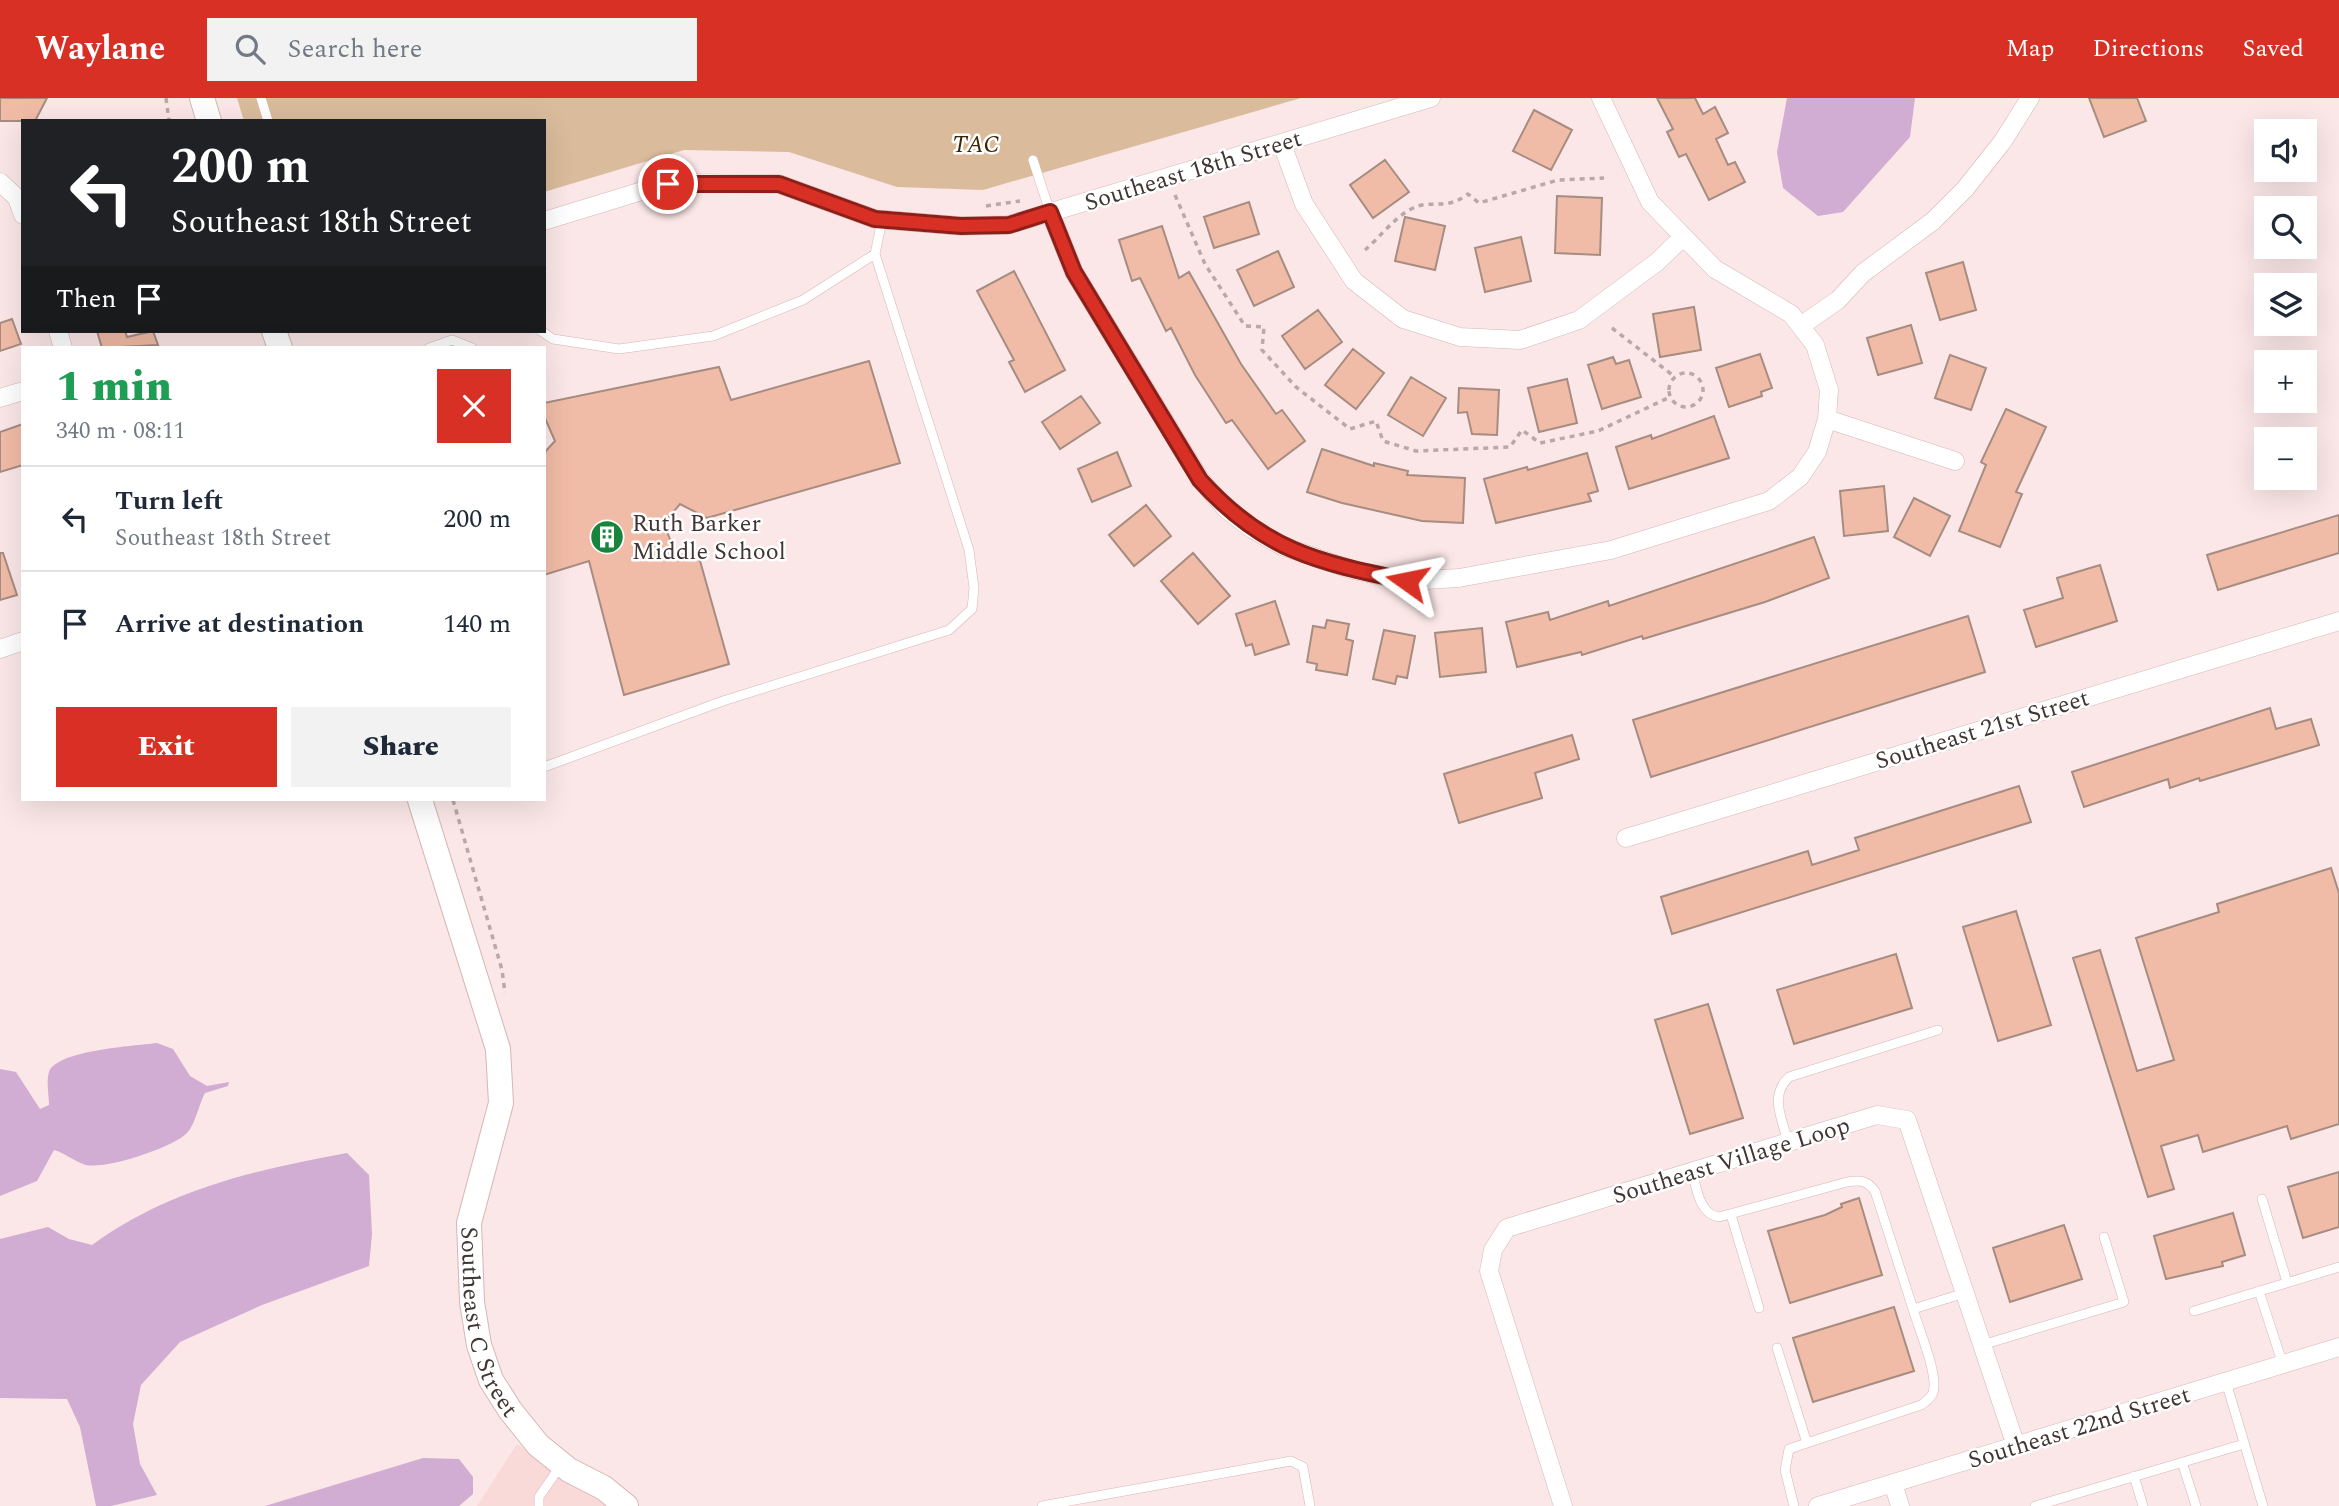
<!DOCTYPE html>
<meta charset="utf-8">
<style>
:root{--surface:#fff;--page:#f2f2f3;--text:#1f2937;--muted:#747a83;--line:#e0e1e3;--accent:#d93025}
body{margin:0;font-family:Spectral,serif;background:var(--page);color:var(--text);height:100vh;display:flex;flex-direction:column;font-size:26px;white-space:nowrap}
*{box-sizing:border-box;margin:0}
p{font-size:23px;color:var(--muted)}
.icon{flex:none;width:38px;height:38px;fill:none;stroke:currentColor;stroke-width:2;stroke-linecap:round;stroke-linejoin:round}
.map{position:relative;flex:1;overflow:hidden}
.panel{position:absolute;left:21px;top:248px;width:525px;height:455px;display:flex;flex-direction:column;background:var(--surface);border-radius:0px;box-shadow:0 7px 28px #0002}
.panel>*{flex:none}
.banner{position:absolute;left:21px;top:21px;width:525px;height:214px;border-radius:0px;box-shadow:0 7px 28px #0002;background:#202124;color:#fff;overflow:hidden}
.buttons{position:absolute;left:2254px;top:21px;display:grid;gap:14px}
.buttons a{display:grid;place-items:center;width:63px;height:63px;border-radius:0px;background:var(--surface);box-shadow:0 7px 28px #0002;font-size:35px}
.pin{position:absolute;display:grid;place-items:center;width:60px;height:60px;color:#fff;margin:-30px;border:4px solid #fff;border-radius:50%;box-shadow:0 2px 7px #0007}
.me{position:absolute;width:77px;margin:-38px;rotate:282deg;stroke-linejoin:round;filter:drop-shadow(0 0 5px #0008)}
.turn{display:flex;align-items:center;gap:24px;height:147px;padding:0 35px;font-size:32px}
.turn .icon{width:91px;height:91px;stroke-width:2.5}
.turn b{display:block;font-size:49px;line-height:60px}
.then{display:flex;align-items:center;height:66px;padding:0 35px;background:#0003;gap:14px;font-size:26px}
.round{display:grid;place-items:center;flex:none;width:74px;height:74px;border-radius:0px;background:var(--page)}
.headline{display:flex;align-items:center;justify-content:space-between;height:119px;padding:0 35px}
h1{font-size:42px;font-weight:800;line-height:52px;color:#1e9e55}
.cta{display:flex;gap:14px;margin-top:auto;padding:14px 35px}
.cta a{flex:1;height:80px;border-radius:0px;background:var(--accent);color:#fff;font-size:28px;font-weight:800;line-height:80px;text-align:center}
.cta a+a{background:var(--page);color:var(--text)}
ul{padding:0;list-style:none}
li{display:flex;align-items:center;gap:21px;height:105px;padding:0 35px;border-top:2px solid var(--line)}
li div{flex:1}
li b{display:block;font-size:26px}
li em{font-style:normal}
header{display:flex;align-items:center;gap:42px;box-sizing:border-box;height:98px;padding:0 35px;background:var(--accent);color:#fff}
header strong{font-size:33px}
nav{display:flex;gap:38px;margin-inline-start:auto;font-size:24px}
.search{width:490px;height:63px;background:var(--page);display:flex;align-items:center;gap:18px;box-sizing:border-box;padding:0 24px;border-radius:0px;color:var(--muted);font-size:26px}
.map>svg:first-child{display:block}
.built{fill:#fad9d9}
.green{fill:#dabc9c}
.water{fill:#d1acd3}
.building{fill:#f1bca7;stroke:#a68c81;stroke-width:2}
.lines{fill:none;stroke-linecap:round;stroke-linejoin:round}
.lane-casing{stroke:#d5b6b6;stroke-width:10}
.street-casing{stroke:#d5b6b6;stroke-width:19}
.secondary-casing{stroke:#d5b6b6;stroke-width:26}
.path{stroke:#b9a8a8;stroke-width:3.5;stroke-dasharray:5 5;stroke-linecap:butt}
.lane{stroke:#fff;stroke-width:9}
.street{stroke:#fff;stroke-width:18}
.secondary{stroke:#fff;stroke-width:24}
.route-casing{stroke:#8d1f18;stroke-width:18}
.route{stroke:#d93025;stroke-width:12}
.labels{text-anchor:middle;stroke-width:5;stroke-linejoin:round;paint-order:stroke}
.park-label{font-size:24px;font-style:italic;fill:#3d2503;stroke:#fff}
.street-label{font-size:24px;fill:#413535;stroke:#fff}
.poi-label{font-size:24px;fill:#413535;stroke:#fff;text-anchor:start}
</style>
<header>
<strong>Waylane</strong>
<div class="search"><svg class="icon" aria-label="search" viewBox="0 0 24 24"><circle cx="10" cy="10" r="6"/><path d="M15 15l6 6"/></svg>Search here</div>
<nav><a>Map</a><a>Directions</a><a>Saved</a></nav>
</header>
<div class="map">
<svg width="2339" height="1408" viewBox="0 0 2339 1408">
<rect width="100%" height="100%" fill="#fbe7e7"/>
<!-- built -->
<path class="built" d="M517,1346L606,1406L607,1408H477Z"/>
<!-- green -->
<path class="green" d="M237,0H1301L983,92L897,89L789,54L684,52L544,94V23H244Z"/>
<!-- water -->
<path class="water" d="M1787,0H1915L1910,39L1843,114L1818,118L1783,90L1777,54Z
M157,945L173,951L190,978L207,988L229,984L228,988L205,995C199,1006 195,1027 187,1035C174,1049 101,1074 83,1066C72,1062 65,1055 54,1052L37,1083L0,1098V971L16,974L40,1011L49,1007C49,998 46,984 49,974C57,952 134,948 157,945Z
M347,1055L369,1077L372,1136L369,1168L262,1207L180,1244L141,1287L133,1326L140,1366L157,1397L111,1408H96L80,1329L67,1301L0,1300V1141L48,1129L69,1141L92,1147C169,1091 255,1072 347,1055Z
M423,1360L459,1361L473,1379V1396L459,1408H265Z"/>
<!-- building -->
<path class="building" d="M0,0H47L35,23H0Z
M1657,0H1695L1703,16L1715,9L1728,35L1716,41L1728,67L1735,64L1745,84L1709,102L1686,56L1679,59L1667,34L1673,31Z
M2089,0H2137L2146,23L2104,39Z
M1534,12L1572,32L1551,72L1513,53Z
M1385,62L1409,94L1373,120L1350,87Z
M1557,98L1602,100L1600,157L1555,155Z
M1249,104L1259,136L1214,150L1204,119Z
M1405,119L1445,128L1435,172L1395,163Z
M1162,128L1179,180L1189,174L1241,266L1276,316L1282,312L1305,343L1268,371L1232,322L1226,325L1195,277L1171,230L1166,233L1140,180L1132,183L1119,142Z
M1521,139L1531,183L1485,194L1475,150Z
M1278,153L1294,189L1254,208L1237,172Z
M1963,164L1976,212L1940,222L1926,175Z
M1014,173L1065,272L1025,294L1009,264L1014,262L977,193Z
M1694,209L1701,252L1660,259L1653,216Z
M1318,212L1342,244L1305,271L1282,238Z
M12,221L21,246L0,253V225Z
M1911,227L1922,265L1878,277L1867,240Z
M97,233H125L127,239L153,233L158,247L102,250Z
M1353,251L1384,275L1356,311L1325,287Z
M1760,256L1772,290L1761,294L1762,298L1729,309L1716,270Z
M1950,257L1986,270L1971,312L1935,300Z
M1613,259L1616,266L1629,262L1641,299L1602,311L1588,267Z
M869,263L900,365L707,420L680,406L664,425L676,458L697,452L729,566L624,597L589,463L544,477V355L555,343L544,318V305L719,269L731,302Z
M1411,279L1446,300L1423,338L1388,317Z
M1567,281L1577,325L1539,334L1528,290Z
M1459,290L1499,292L1497,337L1472,336L1467,314L1458,315Z
M1081,298L1100,325L1060,351L1042,324Z
M2006,311L2046,329L2016,394L2022,396L2000,449L1959,433L1986,367L1981,364Z
M1714,318L1729,360L1629,391L1616,349L1651,337L1652,341Z
M23,326V367L0,374V334Z
M1322,351L1374,368V365L1408,373L1407,377L1465,380L1463,425L1422,423L1342,405L1307,394Z
M1117,354L1131,388L1092,404L1078,371Z
M1587,355L1598,393L1588,396L1591,403L1496,425L1484,381L1527,369L1528,372Z
M1884,388L1888,433L1844,438L1840,393Z
M1914,400L1950,418L1930,458L1894,439Z
M1146,407L1171,438L1134,468L1109,437Z
M2339,417V455L2218,492L2207,457Z
M1814,439L1829,480L1765,504L1643,541L1642,538L1582,557L1581,554L1517,569L1506,524L1548,514L1550,522L1608,503L1609,508Z
M0,455H3L17,497L0,502Z
M1193,455L1230,498L1198,526L1161,483Z
M2100,467L2117,523L2036,549L2024,512L2063,500L2057,480Z
M1275,503L1289,546L1255,557L1252,546L1246,548L1236,516Z
M1968,518L1985,574L1651,679L1633,622Z
M1327,522L1349,526L1346,541L1353,543L1347,577L1316,572L1317,566L1307,564L1313,528L1325,530Z
M1482,530L1486,574L1440,579L1435,535Z
M1384,532L1415,538L1407,580L1397,578L1395,586L1373,581Z
M2270,610L2276,631L2311,621L2319,647L2200,683L2199,680L2170,690L2168,681L2084,709L2072,674Z
M1572,637L1579,661L1535,675L1542,700L1459,725L1444,676Z
M2019,688L2031,724L1672,836L1661,799L1808,753L1812,767L1859,752L1855,740Z
M2331,770L2339,795V1026L2291,1041L2287,1028L2203,1054L2198,1037L2161,1048L2174,1091L2148,1099L2073,860L2100,852L2137,973L2174,962L2136,840L2219,814L2217,806Z
M2016,813L2051,927L1998,943L1963,829Z
M1896,856L1912,910L1794,946L1777,892Z
M1708,906L1743,1020L1690,1036L1655,922Z
M2339,1074V1129L2303,1140L2288,1089Z
M1859,1100L1882,1177L1790,1205L1768,1133L1825,1117L1842,1109L1841,1106Z
M2233,1115L2245,1157L2222,1164L2223,1168L2166,1181L2154,1138Z
M2064,1127L2082,1181L2010,1204L1993,1150Z
M1894,1209L1914,1273L1813,1304L1793,1240Z"/>
<g class="lines">
<!-- lane casing -->
<g class="lane-casing">
<path id="lane" d="M261,0L268,23
M1033,62L1050,114
M541,233L553,241L619,251L713,238L803,202L875,156L882,122
M429,250L452,242L472,250
M544,669L723,603L949,532L972,511L974,490L969,452L875,156
M1788,1044C1782,1020 1769,998 1789,979L1938,932
M1692,1074C1697,1091 1699,1116 1719,1119L1847,1084C1861,1082 1866,1082 1875,1093L1913,1211L1965,1195
M2262,1101L2287,1184
M1731,1117L1759,1210
M2259,1193L2283,1267
M2194,1213L2339,1169
M1982,1247L2124,1204L2104,1139
M1777,1250L1806,1342
M2226,1284L2263,1408
M2182,1364L2196,1408
M2134,1378L2143,1408
M539,1408V1399L561,1367
M1042,1408L1291,1363L1303,1369L1310,1408
M1794,1408L1785,1372L1789,1351L1921,1307C1928,1302 1934,1298 1934,1289C1935,1268 1919,1232 1913,1211
M2035,1408L2244,1346"/>
</g>
<!-- street casing -->
<g class="street-casing">
<path id="street" d="M1282,46L1304,106L1354,183L1403,221L1460,239L1520,242L1579,222L1657,164L1683,139
M0,84L17,100L23,117
M1050,114L1074,174L1200,381L1227,412L1252,431L1282,448L1353,472L1407,483L1459,480L1611,452L1769,403L1800,379L1817,354L1827,321L1829,292L1815,247L1791,216L1715,171L1650,104L1601,0
M544,123L668,85L779,86L875,121L961,128L1008,127L1431,0
M1802,227L1838,202L1863,175L1933,123L1965,91L2003,43L2030,0
M58,233L63,250
M0,300L23,293
M1827,321L1955,363
M0,551L23,543
M1626,740L2339,523
M1893,1385L1900,1408
M1563,1408L1489,1173L1493,1152L1507,1130L1877,1017L1907,1022L2016,1348
M1818,1408L2339,1249"/>
</g>
<!-- secondary casing -->
<g class="secondary-casing">
<g id="secondary">
<path d="M202,0L209,23"/>
<path d="M274,233L280,250"/>
<path id="s1" d="M420,702L498,951L501,1005L469,1125L472,1204L479,1247L491,1282L510,1312L538,1347L569,1372L604,1390L626,1408"/>
</g>
</g>
<!-- path -->
<path class="path" d="M166,0L169,23
M1175,97L1205,166L1245,228L1264,229L1262,252L1296,289L1350,331L1376,323L1383,343L1416,353L1510,349L1522,332L1540,345L1598,333L1670,299
M986,108L1020,103
M1365,152C1379,140 1394,120 1411,111C1432,100 1444,114 1468,96L1479,105L1558,82L1604,80
M1612,230L1675,279
M1669 292a17 17 0 1 1 34 0a17 17 0 1 1-34 0Z
M453,702L502,872L505,895"/>
<!-- lane -->
<use href="#lane" class="lane"/>
<!-- street -->
<use href="#street" class="street"/>
<!-- secondary -->
<use href="#secondary" class="secondary"/>
</g>
<g class="lines">
<!-- route casing -->
<g class="route-casing">
<path id="route" d="M668,86H779L875,121L961,128L1009,127L1050,114L1074,174L1200,382C1264,453 1317,464 1407,483"/>
</g>
<!-- route -->
<use href="#route" class="route"/>
</g>
<!-- icons -->
<defs>
<g id="building-disc" transform="scale(1.75)"><circle r="9.5" fill="#17853c" stroke="#fff"/><path d="M-4-6H4V6H1V3H-1V6H-4ZM-2.5-4.3h1.7v1.8h-1.7ZM.8-4.3h1.7v1.8H.8ZM-2.5-1h1.7V.8h-1.7ZM.8-1h1.7V.8H.8Z" fill="#fff"/></g>
</defs>
<g fill-rule="evenodd">
<use href="#building-disc" x="607" y="439"/>
</g>
<g class="labels">
<!-- park labels -->
<g class="park-label">
<text x="976" y="54">TAC</text>
</g>
<!-- street labels -->
<g class="street-label">
<text transform="translate(1193 72) rotate(-17)" y="8">Southeast 18th Street</text>
<text transform="translate(1982 631) rotate(-17)" y="8">Southeast 21st Street</text>
<text transform="translate(1731 1062) rotate(-17)" y="8">Southeast Village Loop</text>
<text dy="8" stroke="none"><textPath href="#s1" startOffset="541">Southeast C Street</textPath></text>
<text transform="translate(2079 1329) rotate(-17)" y="8">Southeast 22nd Street</text>
</g>
<!-- poi labels -->
<g class="poi-label">
<text x="632" y="433">Ruth Barker<tspan x="632" dy="28">Middle School</tspan></text>
</g>
</g>
</svg>
<div class="buttons">
<a><svg class="icon" aria-label="sound" viewBox="0 0 24 24"><path d="M4 9h4l5-4v14l-5-4H4zM17 9q2 3 0 6"/></svg></a>
<a><svg class="icon" aria-label="search" viewBox="0 0 24 24"><circle cx="10" cy="10" r="6"/><path d="M15 15l6 6"/></svg></a>
<a><svg class="icon" aria-label="layers" viewBox="0 0 24 24"><path d="M12 4l9 5-9 5-9-5zM3 14l9 5 9-5"/></svg></a>
<a>+</a>
<a>−</a>
</div>
<div class="pin" style="left:668px;top:86px;background:#d93025"><svg class="icon" aria-label="arrive" viewBox="0 0 24 24"><path d="M6 21V4h12l-3 4 3 4H6"/></svg></div>
<svg class="me" style="left:1407px;top:483px" viewBox="-20 -20 40 40"><path d="M0-17L14 15 0 8-14 15z" fill="#d93025" stroke="#fff" stroke-width="4"/></svg>
<div class="banner">
<div class="turn"><svg class="icon" aria-label="left" viewBox="0 0 24 24"><path d="M17 20v-9H6M10 6l-5 5 5 5"/></svg><div><b>200 m</b>Southeast 18th Street</div></div>
<div class="then">Then<svg class="icon" aria-label="arrive" viewBox="0 0 24 24"><path d="M6 21V4h12l-3 4 3 4H6"/></svg></div>
</div>
<section class="panel">
<div class="headline"><div><h1>1 min</h1><p>340 m · 08:11</p></div><a class="round" style="background:#d93025;color:#fff"><svg class="icon" aria-label="close" viewBox="0 0 24 24"><path d="M6 6l12 12M18 6L6 18"/></svg></a></div>
<ul>
<li><svg class="icon" aria-label="left" viewBox="0 0 24 24"><path d="M17 20v-9H6M10 6l-5 5 5 5"/></svg><div><b>Turn left</b><p>Southeast 18th Street</p></div><em>200 m</em></li>
<li><svg class="icon" aria-label="arrive" viewBox="0 0 24 24"><path d="M6 21V4h12l-3 4 3 4H6"/></svg><div><b>Arrive at destination</b></div><em>140 m</em></li>
</ul>
<div class="cta"><a>Exit</a><a>Share</a></div>
</section>
</div>
